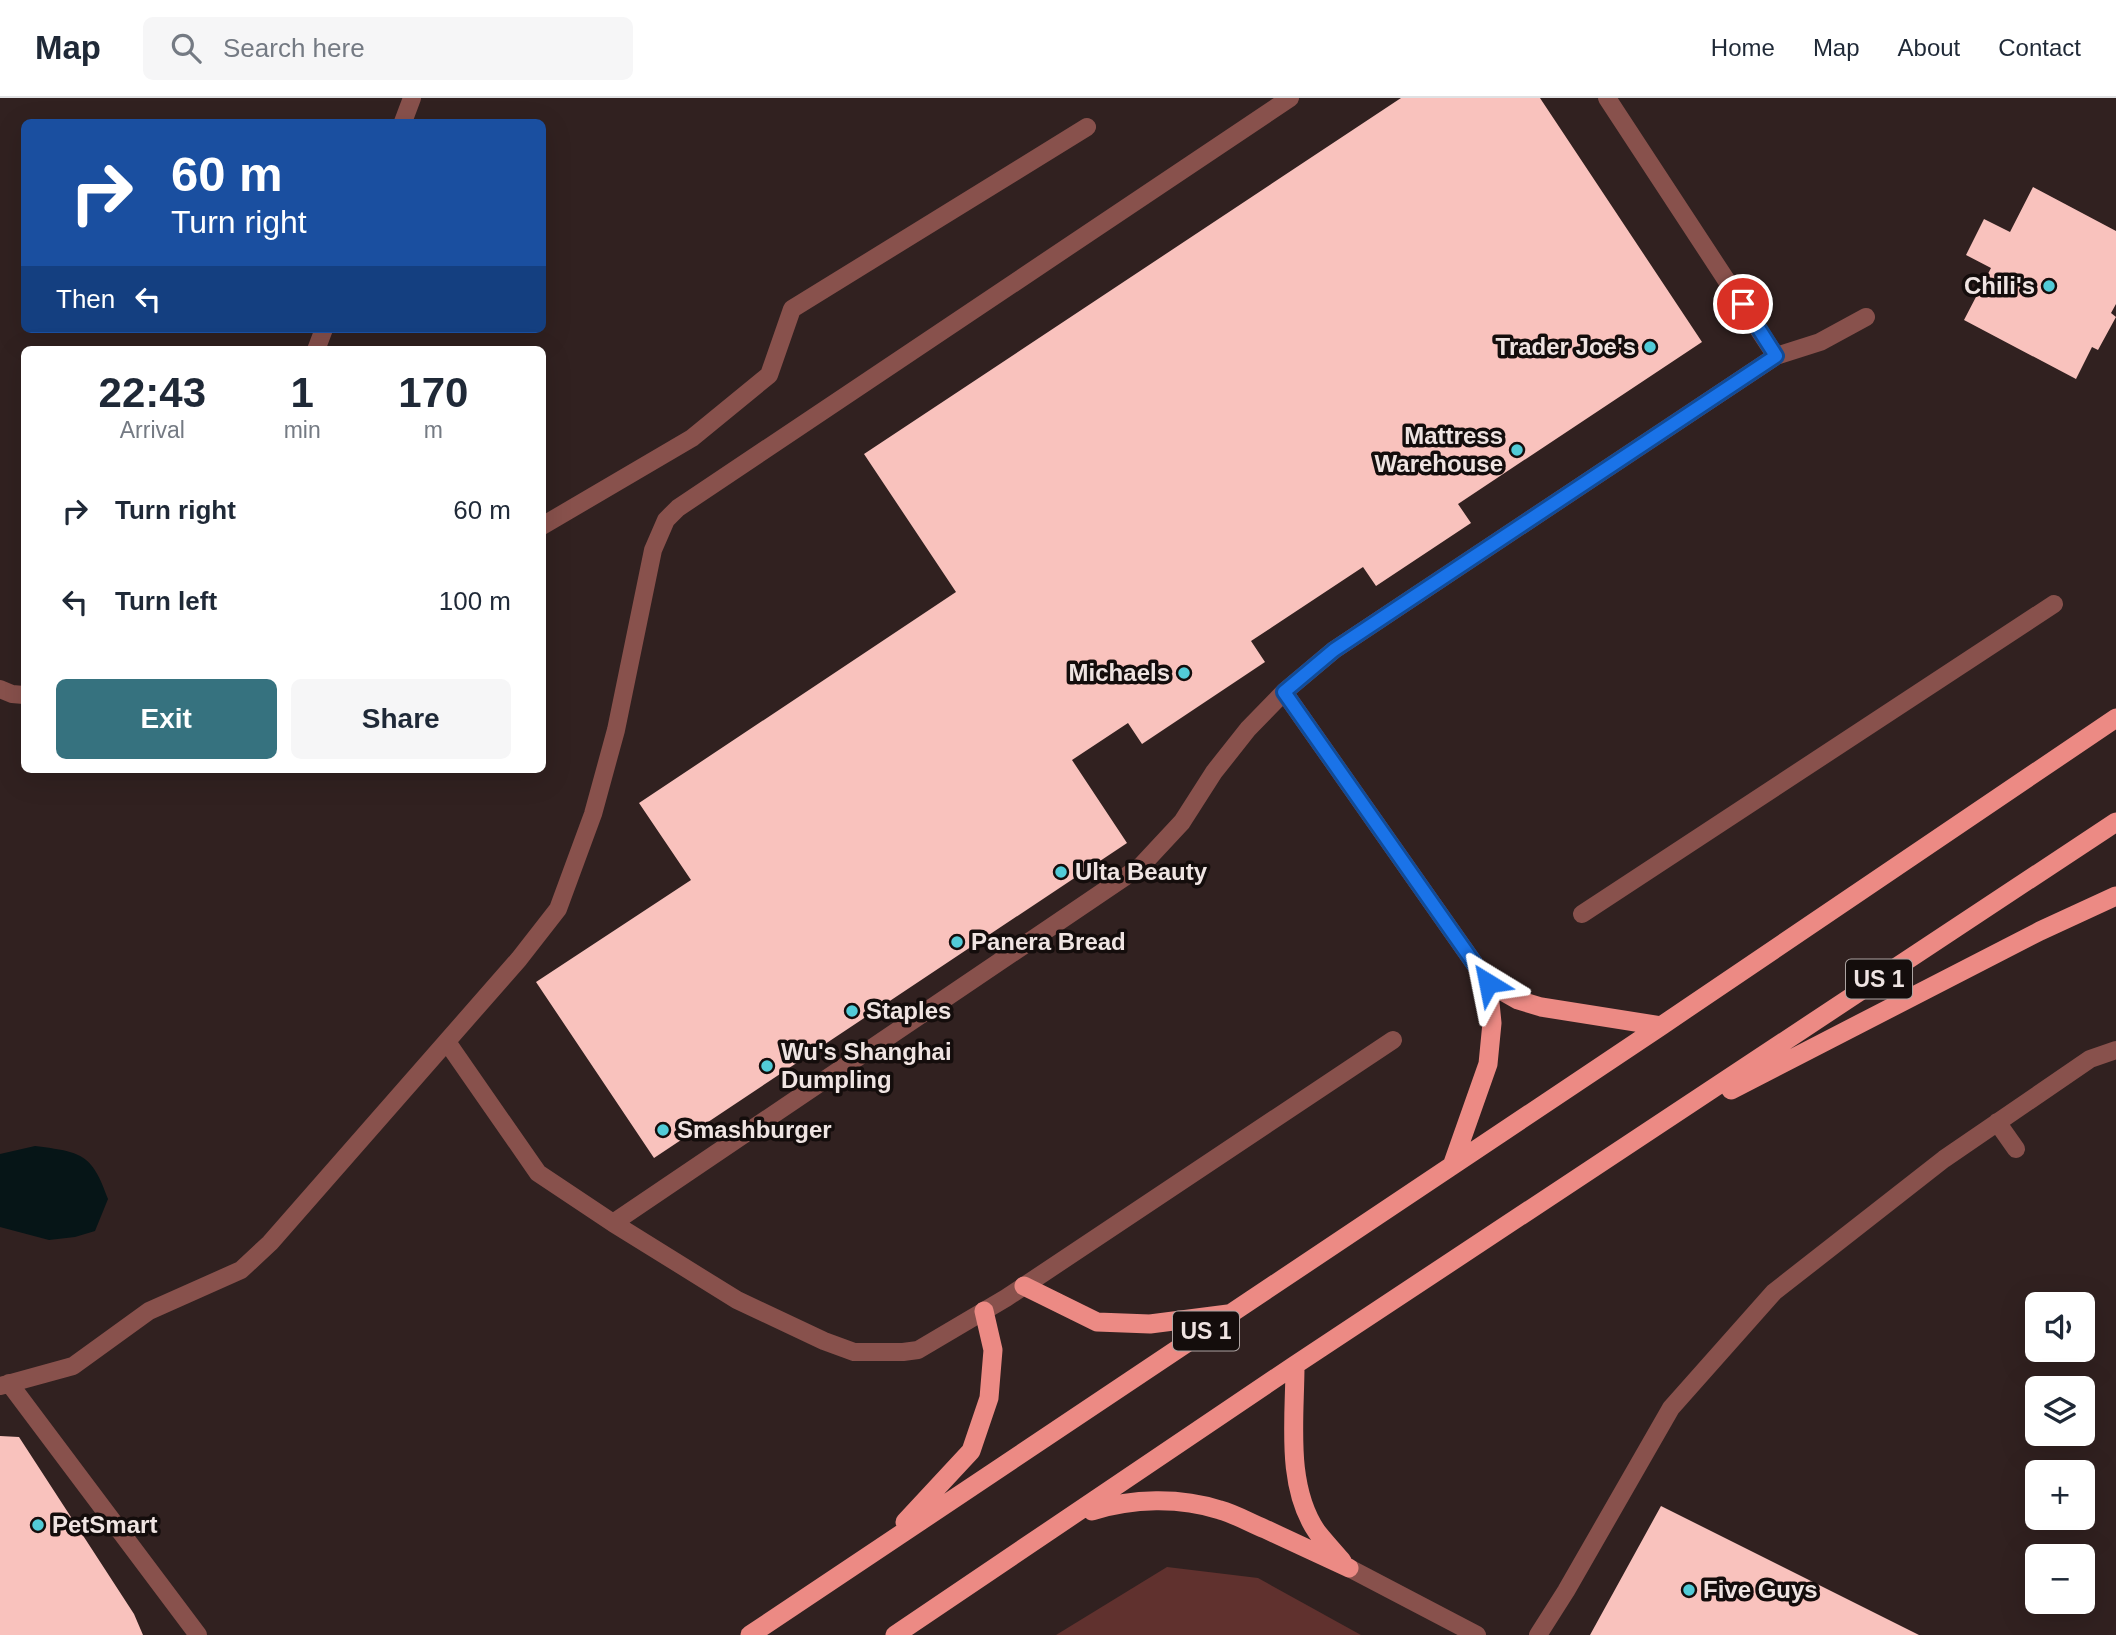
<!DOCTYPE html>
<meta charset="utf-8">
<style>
:root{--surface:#fff;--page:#f6f6f7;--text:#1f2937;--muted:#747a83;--line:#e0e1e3;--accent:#36727f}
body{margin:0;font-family:Helvetica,sans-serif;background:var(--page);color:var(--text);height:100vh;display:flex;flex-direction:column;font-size:26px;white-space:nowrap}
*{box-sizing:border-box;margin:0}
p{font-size:23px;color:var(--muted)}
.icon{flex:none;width:38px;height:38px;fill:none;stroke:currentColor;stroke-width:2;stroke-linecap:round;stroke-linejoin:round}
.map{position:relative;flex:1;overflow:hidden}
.drawer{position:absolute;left:21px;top:248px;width:525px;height:427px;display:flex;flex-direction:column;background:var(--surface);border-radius:10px;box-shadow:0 7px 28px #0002}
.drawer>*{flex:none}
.hud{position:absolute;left:21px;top:21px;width:525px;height:214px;border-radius:10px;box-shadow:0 7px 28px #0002;background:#1a4fa0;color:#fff;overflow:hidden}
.tools{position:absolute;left:2025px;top:1194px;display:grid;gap:14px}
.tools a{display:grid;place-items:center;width:70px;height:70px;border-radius:10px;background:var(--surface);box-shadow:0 7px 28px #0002;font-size:35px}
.pin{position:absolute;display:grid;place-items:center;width:60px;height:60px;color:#fff;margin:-30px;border:4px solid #fff;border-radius:50%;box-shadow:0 2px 7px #0007}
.me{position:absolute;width:77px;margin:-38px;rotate:325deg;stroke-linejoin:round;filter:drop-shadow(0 0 5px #0008)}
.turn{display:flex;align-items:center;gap:24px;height:147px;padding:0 35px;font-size:32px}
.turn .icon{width:91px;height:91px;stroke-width:2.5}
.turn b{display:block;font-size:49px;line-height:60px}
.then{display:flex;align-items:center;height:66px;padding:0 35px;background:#0003;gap:14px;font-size:26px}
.eta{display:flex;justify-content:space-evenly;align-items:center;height:119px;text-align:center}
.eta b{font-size:42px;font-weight:700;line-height:49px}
.action{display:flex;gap:14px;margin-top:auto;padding:14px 35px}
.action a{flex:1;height:80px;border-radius:10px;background:var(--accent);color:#fff;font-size:28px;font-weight:700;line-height:80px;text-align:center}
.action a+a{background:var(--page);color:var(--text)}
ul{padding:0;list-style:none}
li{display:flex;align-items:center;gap:21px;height:91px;padding:0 35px}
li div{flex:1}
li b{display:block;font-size:26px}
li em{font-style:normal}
header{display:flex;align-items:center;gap:42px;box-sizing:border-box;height:98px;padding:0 35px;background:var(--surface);border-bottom:2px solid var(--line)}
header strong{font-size:33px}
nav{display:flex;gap:38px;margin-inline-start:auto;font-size:24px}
.search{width:490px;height:63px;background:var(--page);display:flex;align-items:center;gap:18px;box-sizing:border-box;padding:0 24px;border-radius:10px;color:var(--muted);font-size:26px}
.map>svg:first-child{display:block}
.green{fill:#60312e}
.water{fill:#061517}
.building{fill:#f9c2bd}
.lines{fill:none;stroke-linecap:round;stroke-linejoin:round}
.service{stroke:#88514c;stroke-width:18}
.minor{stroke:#88514c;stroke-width:18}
.trunk{stroke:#ec8a84;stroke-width:19}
.route-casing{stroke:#114b97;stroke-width:18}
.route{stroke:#1a73e8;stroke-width:12}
.poi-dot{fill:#52cbd7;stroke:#140d0c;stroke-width:2.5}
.labels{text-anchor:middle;stroke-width:7;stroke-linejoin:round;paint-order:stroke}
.shield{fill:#140d0c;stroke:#ada4a2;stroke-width:2}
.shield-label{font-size:23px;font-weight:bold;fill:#efe4e2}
.poi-label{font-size:24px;font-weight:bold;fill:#efe4e2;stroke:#140d0c;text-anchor:start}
</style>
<header>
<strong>Map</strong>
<div class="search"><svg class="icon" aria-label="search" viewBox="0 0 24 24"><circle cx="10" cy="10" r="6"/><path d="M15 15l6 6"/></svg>Search here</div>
<nav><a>Home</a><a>Map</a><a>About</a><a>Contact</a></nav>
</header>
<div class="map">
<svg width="2116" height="1537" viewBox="0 0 2116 1537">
<rect width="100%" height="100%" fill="#312120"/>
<!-- green -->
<path class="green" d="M1167,1469L1258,1480L1361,1537H1056Z"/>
<!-- water -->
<path class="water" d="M35,1048C81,1054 92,1055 108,1101L95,1133L75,1139L49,1142L0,1129V1056Z"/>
<!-- building -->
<path class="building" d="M1401,0H1540L1702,244L1458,406L1471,425L1376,488L1363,469L1251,543L1265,564L1142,646L1128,625L1072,662L1127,745L654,1060L536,884L691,782L639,705L956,494L864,356Z
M2033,89L2116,133V206L2111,215L2116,219L2098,252L2092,249L2076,281L1964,222L1991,170L1966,157L1984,121L2010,134Z
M0,1338L19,1339L134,1516L143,1537H0Z
M1661,1408L1919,1537H1590Z"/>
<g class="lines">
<!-- service -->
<path class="service" d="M1607,0L1776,258
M542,428L692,340L769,277L792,211L1087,29
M1284,594L1488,885
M1582,816L2054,506
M447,944L538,1075L613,1125L737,1202L824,1243L854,1254H903L918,1252L1006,1200L1393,942
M1997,1024L2016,1051
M613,1125L1141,768L1182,724L1214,674L1248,631L1284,594L1334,552L1776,258L1820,244L1866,219
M9,1285L198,1537
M0,1288L73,1268L149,1213L241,1172L270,1145L519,861L558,811L593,716L616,632L653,452L666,422L678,410L1290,0
M1349,1470L1477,1537
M1538,1537L1566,1493L1671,1310L1774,1194L1944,1061L2090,961L2116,952"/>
<!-- minor -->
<path class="minor" d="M403,24L412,0
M316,252L324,231
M0,591L12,596L24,597"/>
<!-- trunk -->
<path class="trunk" d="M1488,885L1518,902L1541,909L1661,928
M1731,992L2040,833L2116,798
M1452,1068L1488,966L1492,925L1488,885
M1024,1188L1097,1224L1150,1226L1228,1216
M1295,1267C1295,1321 1285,1387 1317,1434C1325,1444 1334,1454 1342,1463
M1092,1413C1132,1400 1180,1399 1220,1412C1235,1416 1250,1425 1265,1431C1293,1444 1321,1457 1349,1470
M905,1424L971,1353L989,1300L993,1252L984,1213
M750,1537L1661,928L2116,620
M895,1537L1295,1267L2116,724"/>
</g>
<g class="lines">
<!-- route casing -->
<g class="route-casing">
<path id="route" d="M1488,885L1284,594L1334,552L1776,258L1743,206"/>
</g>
<!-- route -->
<use href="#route" class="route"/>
</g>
<!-- markers -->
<g class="poi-dot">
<circle cx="2049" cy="188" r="7"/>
<circle cx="1650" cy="249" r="7"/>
<circle cx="1517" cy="352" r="7"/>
<circle cx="1184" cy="575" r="7"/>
<circle cx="1061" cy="774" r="7"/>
<circle cx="957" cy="844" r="7"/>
<circle cx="852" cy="913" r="7"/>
<circle cx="767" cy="968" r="7"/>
<circle cx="663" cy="1032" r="7"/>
<circle cx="38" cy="1427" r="7"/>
<circle cx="1689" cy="1492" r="7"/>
</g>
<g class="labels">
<!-- shield labels -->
<g class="shield">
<rect x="1846" y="861.5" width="66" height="39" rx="5"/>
<rect x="1173" y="1213.5" width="66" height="39" rx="5"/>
</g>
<g class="shield-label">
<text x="1879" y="889">US 1</text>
<text x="1206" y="1241">US 1</text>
</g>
<!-- poi labels -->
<g class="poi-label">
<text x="2035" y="196" text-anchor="end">Chili's</text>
<text x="1636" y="257" text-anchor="end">Trader Joe's</text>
<text x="1503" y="346" text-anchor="end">Mattress<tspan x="1503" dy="28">Warehouse</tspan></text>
<text x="1170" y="583" text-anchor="end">Michaels</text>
<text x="1075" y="782">Ulta Beauty</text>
<text x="971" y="852">Panera Bread</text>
<text x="866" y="921">Staples</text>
<text x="781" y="962">Wu's Shanghai<tspan x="781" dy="28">Dumpling</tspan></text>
<text x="677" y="1040">Smashburger</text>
<text x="52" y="1435">PetSmart</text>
<text x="1703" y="1500">Five Guys</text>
</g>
</g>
</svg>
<div class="tools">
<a><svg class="icon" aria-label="sound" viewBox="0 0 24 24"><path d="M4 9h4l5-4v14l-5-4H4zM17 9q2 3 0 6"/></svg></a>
<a><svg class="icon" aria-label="layers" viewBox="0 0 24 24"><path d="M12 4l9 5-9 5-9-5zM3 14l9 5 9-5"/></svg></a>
<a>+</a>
<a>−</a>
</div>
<div class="pin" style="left:1743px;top:206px;background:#d93025"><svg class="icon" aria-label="arrive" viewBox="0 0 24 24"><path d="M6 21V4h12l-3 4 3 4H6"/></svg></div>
<svg class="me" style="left:1488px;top:885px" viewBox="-20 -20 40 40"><path d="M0-17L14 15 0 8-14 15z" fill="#1a73e8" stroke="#fff" stroke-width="4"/></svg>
<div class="hud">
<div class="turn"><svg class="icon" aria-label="right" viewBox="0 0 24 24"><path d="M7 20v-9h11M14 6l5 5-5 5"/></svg><div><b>60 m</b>Turn right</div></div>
<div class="then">Then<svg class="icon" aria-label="left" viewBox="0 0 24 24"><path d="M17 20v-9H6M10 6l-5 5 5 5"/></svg></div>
</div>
<section class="drawer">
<div class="eta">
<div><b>22:43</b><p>Arrival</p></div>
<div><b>1</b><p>min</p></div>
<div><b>170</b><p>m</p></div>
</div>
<ul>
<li><svg class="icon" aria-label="right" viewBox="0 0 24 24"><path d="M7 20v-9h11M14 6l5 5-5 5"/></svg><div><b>Turn right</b></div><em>60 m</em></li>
<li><svg class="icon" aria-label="left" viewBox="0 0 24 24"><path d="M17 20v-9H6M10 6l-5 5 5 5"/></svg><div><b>Turn left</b></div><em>100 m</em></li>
</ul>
<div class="action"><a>Exit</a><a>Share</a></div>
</section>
</div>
